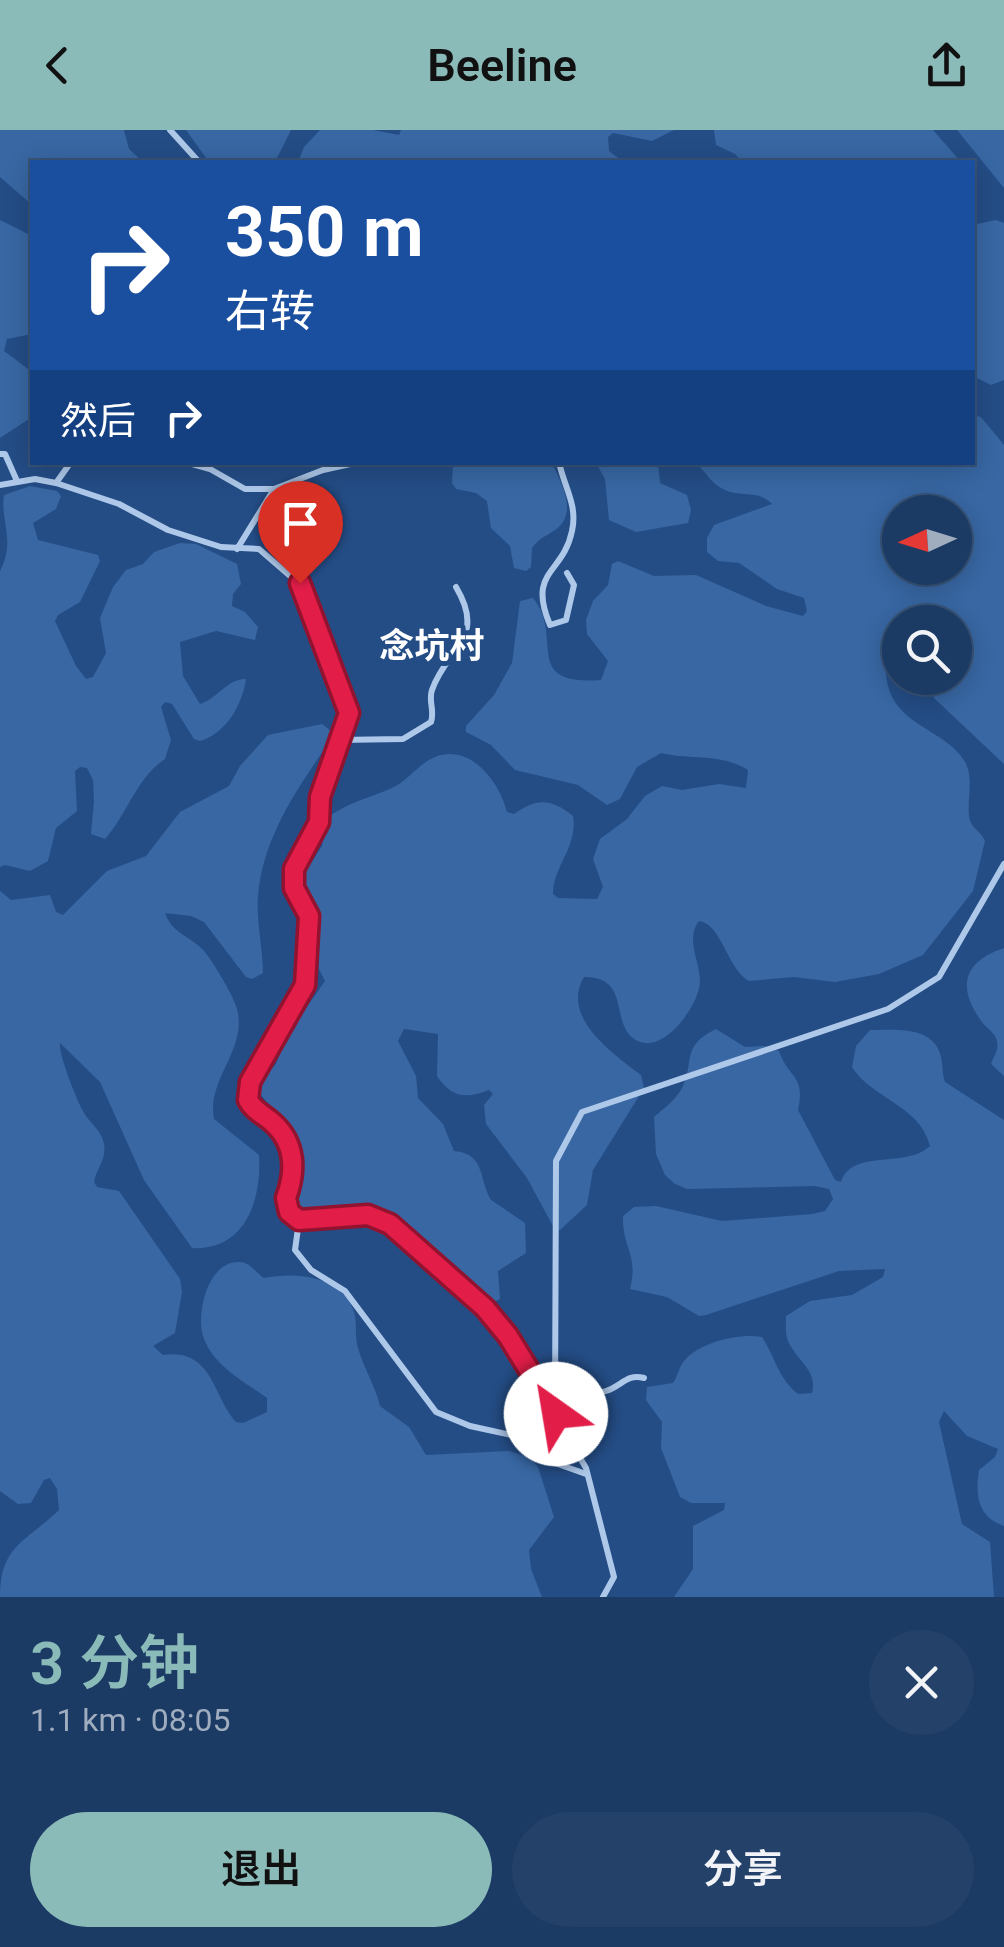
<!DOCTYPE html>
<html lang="zh">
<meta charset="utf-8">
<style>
:root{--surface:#1b3a64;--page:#24416a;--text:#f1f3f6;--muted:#a0adbf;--line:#395478;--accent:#8bbbb9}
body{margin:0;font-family:Roboto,"Noto Sans SC",sans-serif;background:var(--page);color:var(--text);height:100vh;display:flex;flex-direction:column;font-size:38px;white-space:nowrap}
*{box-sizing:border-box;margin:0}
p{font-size:32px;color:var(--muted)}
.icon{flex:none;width:55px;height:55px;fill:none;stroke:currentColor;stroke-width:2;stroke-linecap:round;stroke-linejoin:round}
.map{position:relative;height:1467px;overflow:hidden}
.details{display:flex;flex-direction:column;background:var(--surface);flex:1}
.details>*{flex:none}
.hud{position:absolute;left:30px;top:30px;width:945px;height:305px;border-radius:0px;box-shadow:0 5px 25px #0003,0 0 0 2px var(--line);background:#1a4fa0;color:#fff;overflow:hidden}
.needle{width:65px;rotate:266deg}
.controls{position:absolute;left:882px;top:365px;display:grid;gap:20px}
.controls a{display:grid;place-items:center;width:90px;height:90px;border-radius:50%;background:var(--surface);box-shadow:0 5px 25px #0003,0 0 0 2px var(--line);font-size:50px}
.pin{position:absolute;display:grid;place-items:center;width:85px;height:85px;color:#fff;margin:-102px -42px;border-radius:50% 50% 50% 0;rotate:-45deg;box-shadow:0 0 10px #0007}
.pin .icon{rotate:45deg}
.me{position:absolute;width:110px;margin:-55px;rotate:328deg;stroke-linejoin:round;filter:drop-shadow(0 0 8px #0008)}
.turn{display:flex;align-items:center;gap:35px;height:210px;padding:0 30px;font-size:45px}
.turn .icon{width:130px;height:130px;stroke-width:2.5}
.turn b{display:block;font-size:70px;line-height:85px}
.then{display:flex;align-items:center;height:95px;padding:0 30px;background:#0003;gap:20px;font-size:38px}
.round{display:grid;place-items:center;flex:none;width:105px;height:105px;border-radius:52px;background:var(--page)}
.overview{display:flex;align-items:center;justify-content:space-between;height:170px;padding:0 30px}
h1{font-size:60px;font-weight:600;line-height:75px;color:var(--accent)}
.cta{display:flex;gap:20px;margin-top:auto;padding:20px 30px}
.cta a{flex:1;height:115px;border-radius:60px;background:var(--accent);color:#111;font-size:40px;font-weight:600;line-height:115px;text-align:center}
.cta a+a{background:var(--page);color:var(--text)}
header{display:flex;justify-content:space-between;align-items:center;height:130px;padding:0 30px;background:var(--accent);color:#111;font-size:45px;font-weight:600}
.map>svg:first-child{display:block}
.green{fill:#3867a3;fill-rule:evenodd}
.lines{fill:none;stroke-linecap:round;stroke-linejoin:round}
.minor{stroke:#aec8e9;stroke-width:6}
.route-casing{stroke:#92132f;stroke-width:25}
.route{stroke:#e11d48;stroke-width:18}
.labels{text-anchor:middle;stroke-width:10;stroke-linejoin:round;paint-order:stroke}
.quarter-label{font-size:35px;font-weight:bold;fill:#fff;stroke:#244d86}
</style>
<header><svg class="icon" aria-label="back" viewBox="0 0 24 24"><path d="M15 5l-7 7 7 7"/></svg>Beeline<svg class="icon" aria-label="share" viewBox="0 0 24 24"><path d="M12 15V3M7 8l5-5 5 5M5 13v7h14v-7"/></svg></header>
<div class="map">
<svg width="1004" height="1467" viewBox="0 0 1004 1467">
<rect width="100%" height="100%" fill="#244d86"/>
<!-- green -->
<path class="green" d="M0,0H124L129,19L143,32H32V75L0,47Z
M186,0H291L275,32H209Z
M320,0H373L399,5L401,0H674L652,11L613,3L608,7L609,21L624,32H298L304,17Z
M714,0H933L961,32H742L735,24L716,15Z
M957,0H1004V58Z
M0,90L32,106V204L7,209L4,221L32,242V287L0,308Z
M996,90L1004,93V250L991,255L973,246L972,95Z
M973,285L981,287L1004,315V634L935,569L921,548H955V492H900V533L889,535L886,542C888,596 945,597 965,632C974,648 967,669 969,686C970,698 981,701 985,711L973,761L923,825L879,844L835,852L794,847L749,851C727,839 722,794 699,791C685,810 700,830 700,852C699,874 667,921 640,912C607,900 634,846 584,847C560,887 613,924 641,945L644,958L593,1040L587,1075L560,1100L554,1098L527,1048L486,994L484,975L493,964L489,960C465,969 452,968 437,946L438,904L404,899L398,911L416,946L418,968L443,994L454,1021C486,1024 478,1048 491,1070L525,1093L526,1123L498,1141L500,1169L494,1172L389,1086C359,1073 333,1085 303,1081L294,1064C302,1039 303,1015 286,992C278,980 266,975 259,961L263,948L276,934L286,907L325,851L319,839V782L302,747L322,716L326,689C344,674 368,668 390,659C407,652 418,634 435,627C471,613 500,653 507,682L514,684C536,668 551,668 573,686C578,717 553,736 553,764L558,768L597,769L603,757L593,729L600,709L627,689L645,666L662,656L682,660L719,654L746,658L748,640C721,623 690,630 661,623L637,637L620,669L607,675L578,655L515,640L491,615L466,602V596L494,565L512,533L520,471L533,468C565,507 520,556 601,550L608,531L587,504L586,490L593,471L608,455L612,434L618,431L654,446L696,445L766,476L803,486L807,481L804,468L777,459L739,433L718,431L707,422V408L714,395L772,374C758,359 742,368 725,360C710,353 707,343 696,333L972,332ZM900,382H955V438H900Z
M453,333H552C562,354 580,386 552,402C543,408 539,408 532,418L531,437L526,441L514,438L510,416L491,398L487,371L476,363L456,359L452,353Z
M596,333H658L660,353L687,365L691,380L688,393L636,402L609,390L605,349Z
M30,356L57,361L61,366L56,379L33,393L38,410L98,425L100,431L80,472L58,485L55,491L76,536L86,549L93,547L106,523L100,488L113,457L126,440L143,434L154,422L180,413L196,414L237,434L241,454L233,464L232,476L245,482L258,497L255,510L216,501L180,512L183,546L200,574C217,569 228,548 246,549C243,573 226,604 200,611L194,609L172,574L165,572L161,577L171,610L165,629C137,647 128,683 105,709L91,704L94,671L93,650L87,638L80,637L75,641L77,681L56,698L48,731L30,741L5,735L0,737V441C16,410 0,391 4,365Z
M322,594L332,602V608C299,656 263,706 258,766C256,792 263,817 263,843L252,849L246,847L204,792L191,786L165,783C172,804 191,806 204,821C212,830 233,865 236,876C250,918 206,948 214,989L259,1025C262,1070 245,1121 192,1118L144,1050L100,952L60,913C59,926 76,968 83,981C89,993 102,1000 104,1014C107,1029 96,1039 94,1052L97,1057L119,1061L180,1149L182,1162L175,1203L153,1216L163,1225C213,1218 213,1267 236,1292L243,1293L267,1282V1268C245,1252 215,1237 204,1209C195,1186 207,1131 239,1132C250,1132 255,1142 264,1148C295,1142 339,1145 353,1179C358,1191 354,1205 358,1218C364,1239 375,1255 380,1276L409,1297L426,1325L509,1321L529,1327L538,1337L554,1387L529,1420L531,1439L542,1467H0C0,1415 26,1412 59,1380L57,1359L50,1348L44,1350L31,1373L18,1374L0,1361V761L11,770L50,765L56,782L63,785L107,741L146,726L180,682L229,656L240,636L268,605Z
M1004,818V946L991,934C994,926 999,920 997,911C995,902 987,899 982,892C957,858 962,832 1004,818Z
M716,899L745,917L765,916L779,921C788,948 806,945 798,980L835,1050L841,1052C852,1018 906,1039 930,1016C920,975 872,969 852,937L856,916L870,900C895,900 934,895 941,927C943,936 942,944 945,952L1004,990V1396C978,1387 975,1366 979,1340L995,1327L998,1319L967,1306L944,1281L939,1292L962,1394L990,1412L994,1467H674L693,1439V1396L724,1380L725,1373H691L680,1367L661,1318L662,1292L646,1270L647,1257L673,1253C678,1246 679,1237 684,1231C700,1212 739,1203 762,1207C775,1227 778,1248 798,1264L812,1263C818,1240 796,1230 788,1211C785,1204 786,1194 786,1186L810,1171L852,1165L883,1147L885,1139L839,1141L706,1185L699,1186L667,1167L630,1159C639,1124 622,1118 623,1086L634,1077L656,1076L722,1091L812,1084L825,1081L833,1069L829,1059L815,1056L687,1059L675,1054L665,1045L656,1024L654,987C664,978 676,970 682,958C695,933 680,916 716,899Z"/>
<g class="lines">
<!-- minor -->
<path class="minor" d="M170,0L199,32
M0,324H5L17,351
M185,332L210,339L245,359H273
M559,332C564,357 578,375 572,401C563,445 527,440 550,495L566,490L574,455L567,443
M56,353L71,332
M0,355L35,349L56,353L119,374L168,400L221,417L259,419L304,458L349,583L320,667L319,693L294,739V758L309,786L305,855L250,952L248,970C254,981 263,985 272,992C296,1013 296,1041 286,1069L289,1082L299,1091L368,1085L378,1088L474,1168L507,1206L586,1338L614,1447L603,1467
M237,419L274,359L323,340L359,332
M338,610L403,609L431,592C435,580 428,571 432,560C447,517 487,509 456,457
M299,1091L295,1120L311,1140L345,1161L436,1282L470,1296L520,1307L555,1333L586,1344
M555,1254C570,1257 591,1266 606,1261C622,1256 627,1243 644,1248
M555,1280L556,1031L582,982L888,879L939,847L1004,734"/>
</g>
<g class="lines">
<!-- route casing -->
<g class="route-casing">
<path id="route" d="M300,453L349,583L320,667L319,692L294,739V758L309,786L305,855L250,952L248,970C254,981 263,984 272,992C296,1013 296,1041 286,1068L289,1082L299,1090L368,1085L390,1094L485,1178L508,1206L556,1284"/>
</g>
<!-- route -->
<use href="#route" class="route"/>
</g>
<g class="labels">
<!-- quarter labels -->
<g class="quarter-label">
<text x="432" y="528">念坑村</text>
</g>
</g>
</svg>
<div class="controls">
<a><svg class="needle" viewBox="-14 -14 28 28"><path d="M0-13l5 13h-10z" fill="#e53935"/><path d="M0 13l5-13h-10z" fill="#a0adbf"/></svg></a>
<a><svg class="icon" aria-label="search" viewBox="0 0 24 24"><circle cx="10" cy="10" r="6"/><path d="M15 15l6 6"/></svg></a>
</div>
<div class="pin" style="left:300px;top:453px;background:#d93025"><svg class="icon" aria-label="arrive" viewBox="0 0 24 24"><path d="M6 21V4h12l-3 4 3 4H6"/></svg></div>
<svg class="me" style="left:556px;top:1284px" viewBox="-20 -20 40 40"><circle r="19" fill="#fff"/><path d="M0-13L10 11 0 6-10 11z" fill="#e11d48"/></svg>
<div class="hud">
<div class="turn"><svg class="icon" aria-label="right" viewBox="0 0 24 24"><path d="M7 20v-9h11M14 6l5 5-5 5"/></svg><div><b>350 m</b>右转</div></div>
<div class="then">然后<svg class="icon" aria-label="right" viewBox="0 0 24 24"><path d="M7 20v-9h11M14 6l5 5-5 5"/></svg></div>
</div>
</div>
<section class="details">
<div class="overview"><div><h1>3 分钟</h1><p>1.1 km · 08:05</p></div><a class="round"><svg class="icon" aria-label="close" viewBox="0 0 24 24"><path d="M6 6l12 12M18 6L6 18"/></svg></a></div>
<div class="cta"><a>退出</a><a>分享</a></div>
</section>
